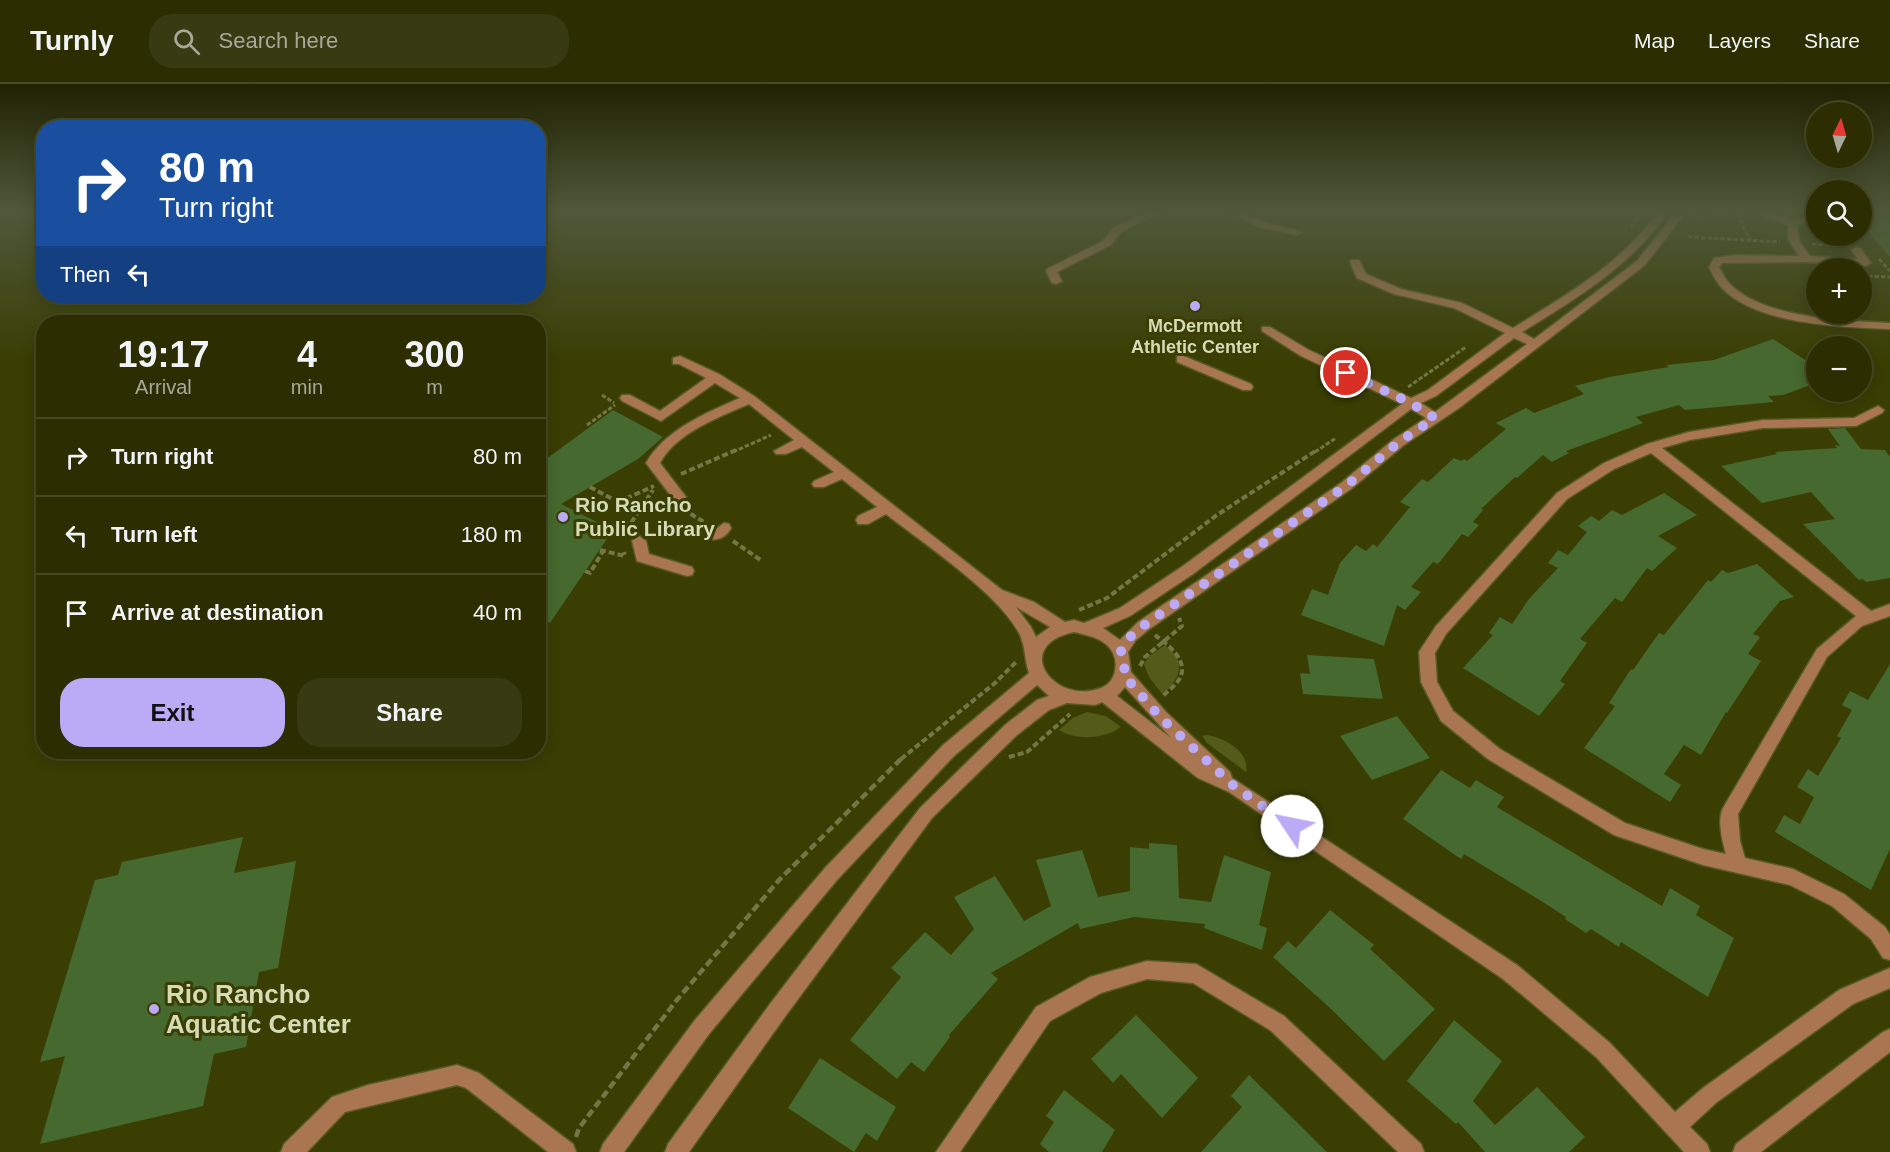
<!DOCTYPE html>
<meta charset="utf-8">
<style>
:root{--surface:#2c2e02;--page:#383a11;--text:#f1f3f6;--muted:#a6a899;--line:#484a24;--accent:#bbaaf6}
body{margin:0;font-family:Arial,sans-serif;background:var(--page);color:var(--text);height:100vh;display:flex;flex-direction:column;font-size:22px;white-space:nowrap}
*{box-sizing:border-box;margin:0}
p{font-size:20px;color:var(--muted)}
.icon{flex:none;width:33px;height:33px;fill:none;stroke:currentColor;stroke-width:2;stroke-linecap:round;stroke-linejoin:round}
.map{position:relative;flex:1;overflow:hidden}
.drawer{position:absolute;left:36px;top:231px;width:510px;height:444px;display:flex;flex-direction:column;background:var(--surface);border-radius:24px;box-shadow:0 3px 15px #0003,0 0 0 2px var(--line)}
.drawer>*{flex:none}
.guide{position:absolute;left:36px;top:36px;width:510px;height:183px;border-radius:24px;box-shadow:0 3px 15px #0003,0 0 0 2px var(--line);background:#1a4fa0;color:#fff;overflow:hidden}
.needle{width:39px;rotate:5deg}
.controls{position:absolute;left:1806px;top:18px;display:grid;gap:12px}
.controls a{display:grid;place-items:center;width:66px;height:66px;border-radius:50%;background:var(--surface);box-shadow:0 3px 15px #0003,0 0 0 2px var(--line);font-size:30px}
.pin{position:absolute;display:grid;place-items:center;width:51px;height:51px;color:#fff;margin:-26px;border:3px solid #fff;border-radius:50%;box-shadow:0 2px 6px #0007}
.me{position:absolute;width:66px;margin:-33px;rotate:304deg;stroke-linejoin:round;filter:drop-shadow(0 0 4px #0008)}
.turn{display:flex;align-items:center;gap:21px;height:126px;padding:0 24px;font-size:27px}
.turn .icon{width:78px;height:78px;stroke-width:2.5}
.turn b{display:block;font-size:42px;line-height:51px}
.then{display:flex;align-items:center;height:57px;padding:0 24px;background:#0003;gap:12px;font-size:22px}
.eta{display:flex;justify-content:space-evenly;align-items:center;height:102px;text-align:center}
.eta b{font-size:36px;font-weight:600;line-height:42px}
.cta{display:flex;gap:12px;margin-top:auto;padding:12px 24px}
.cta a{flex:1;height:69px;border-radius:24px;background:var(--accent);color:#111;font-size:24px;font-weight:600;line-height:69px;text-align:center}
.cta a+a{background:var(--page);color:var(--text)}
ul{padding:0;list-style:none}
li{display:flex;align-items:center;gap:18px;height:78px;padding:0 24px;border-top:2px solid var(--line)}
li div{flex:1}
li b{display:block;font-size:22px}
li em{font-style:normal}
header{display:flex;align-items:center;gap:36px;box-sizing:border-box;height:84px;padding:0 30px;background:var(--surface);border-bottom:2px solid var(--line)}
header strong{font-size:28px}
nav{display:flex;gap:33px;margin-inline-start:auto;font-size:21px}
.search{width:420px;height:54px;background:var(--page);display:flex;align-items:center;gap:15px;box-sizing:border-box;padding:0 21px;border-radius:24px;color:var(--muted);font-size:22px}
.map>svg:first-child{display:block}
.green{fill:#545a17}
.building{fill:#46692f}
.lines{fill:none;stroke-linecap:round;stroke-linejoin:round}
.minor-casing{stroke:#565a23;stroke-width:3}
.path-far2{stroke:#737745;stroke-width:3;stroke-dasharray:4.5 2;stroke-linecap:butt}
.path-far1{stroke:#737745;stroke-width:4;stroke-dasharray:6 3;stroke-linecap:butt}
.path{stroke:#737745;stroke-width:4.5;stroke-dasharray:8 4;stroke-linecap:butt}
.minor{fill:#aa7652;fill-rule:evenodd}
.route{stroke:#bbaaf6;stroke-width:10;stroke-dasharray:0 18}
.poi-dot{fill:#bbaaf6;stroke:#3a3e03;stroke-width:2}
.labels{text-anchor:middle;stroke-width:6;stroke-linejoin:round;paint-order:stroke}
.far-poi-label{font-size:18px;font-weight:bold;fill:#d5dab7;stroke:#3a3e03}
.poi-label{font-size:21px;font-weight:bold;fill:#d5dab7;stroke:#3a3e03;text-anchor:start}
.near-poi-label{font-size:26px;font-weight:bold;fill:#d5dab7;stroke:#3a3e03;text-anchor:start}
</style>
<header>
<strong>Turnly</strong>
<div class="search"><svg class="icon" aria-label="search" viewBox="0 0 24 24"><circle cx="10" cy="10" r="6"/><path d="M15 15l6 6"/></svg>Search here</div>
<nav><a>Map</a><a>Layers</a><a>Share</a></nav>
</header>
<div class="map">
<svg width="1890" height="1068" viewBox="0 0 1890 1068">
<rect width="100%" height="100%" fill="#3a3e03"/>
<!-- green -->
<path class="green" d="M1165,561C1188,579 1180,593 1163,611L1149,593L1144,580L1149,572Z
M1087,628L1106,632L1121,643C1104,655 1077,657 1059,646L1073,634Z
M1207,651C1224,654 1250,667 1246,688L1207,659L1202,652Z"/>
<!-- building -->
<path class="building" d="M1862,126H1890V173L1862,141Z
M1773,255L1816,283V299L1783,311L1768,312L1774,318L1685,326L1679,321L1636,333L1643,339L1566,367L1569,369L1552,378L1543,371L1517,394L1515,393L1481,425L1483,426L1473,438L1479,441L1468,453L1462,450L1438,480L1433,478L1411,503L1421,508L1405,526L1397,521L1384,562L1301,531L1312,505L1328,511L1340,479L1356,461L1366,467L1373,460L1377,463L1410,423L1400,418L1422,395L1428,398L1454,374L1461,377L1464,375L1467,377L1506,345L1496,339L1526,324L1534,329L1584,310L1575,302L1609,293L1669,283L1666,281L1714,276Z
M613,326L663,353L638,375L561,420L613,446L550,539L538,529V381Z
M1845,344L1861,365L1885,366L1890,373V494L1866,498L1863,495L1859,496L1803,440L1835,435L1811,408L1762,419L1721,382L1777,370L1775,368L1837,364L1835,361L1840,362L1828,345Z
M1664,409L1697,431L1658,452L1677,464L1652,487L1647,484L1622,518L1615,514L1580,555L1587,559L1560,597L1565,600L1539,632L1463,584L1493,551L1489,549L1500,533L1512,540L1529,515L1558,484L1548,479L1558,466L1568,471L1587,448L1578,442L1591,432L1599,437L1612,426L1622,431Z
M1757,480L1794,513L1780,517L1753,550L1760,553L1748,570L1761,577L1727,629L1726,628L1701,671L1684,661L1664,690L1681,701L1670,718L1584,664L1615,622L1609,619L1631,585L1633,586L1659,549L1664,551L1708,496L1711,498L1722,486L1728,489Z
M1307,571L1374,575L1383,615L1303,610L1300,589L1310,590Z
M1890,580V765L1871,806L1775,748L1784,731L1800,740L1814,713L1797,703L1808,685L1818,692L1841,654L1837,652L1852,626L1842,621L1850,607L1868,616Z
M1397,632L1430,674L1372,696L1340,652Z
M1441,686L1470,704L1476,696L1504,713L1497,723L1662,822L1670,804L1700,822L1696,831L1734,854L1708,913L1621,858L1619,863L1591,845L1586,849L1565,835L1566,833L1538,815L1464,770L1461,775L1403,735Z
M243,753L234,789L296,777L278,884L259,888L246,963L214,970L203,1022L40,1060L65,972L40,978L95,796L118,791L122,778Z
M1149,759L1177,761L1179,814L1211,818L1224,771L1271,788L1259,841L1267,844L1262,866L1204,844L1205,840L1134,833L1080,845L1078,839L991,889L998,895L949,951L950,953L924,988L911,978L897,995L850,956L901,893L891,884L925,848L951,871L974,845L954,813L995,792L1024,837L1051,822L1036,776L1082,766L1098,813L1130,807V763L1149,765Z
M1330,826L1374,861L1370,865L1435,925L1384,977L1330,924L1273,873L1288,857L1296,864Z
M1136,931L1198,994L1162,1034L1121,990L1113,999L1091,975Z
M1454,936L1502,977L1473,1017L1495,1041L1537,1003L1585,1053L1569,1068H1485L1458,1038L1456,1040L1407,997Z
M820,974L896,1023L877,1057L866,1049L854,1068L788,1024Z
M1249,991L1327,1068H1201L1242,1023L1231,1012Z
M1064,1006L1115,1046L1102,1068H1049L1040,1060L1054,1038L1046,1032Z"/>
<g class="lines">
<!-- minor casing -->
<g class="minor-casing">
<path id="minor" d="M1151,126H1164L1121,148L1111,161L1057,188L1062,197L1056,200L1052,199L1046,187L1047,185L1103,157L1113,144Z
M1227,126H1240L1265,138L1302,148L1297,151L1258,143Z
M1659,126H1669C1632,182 1577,214 1522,248L1534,255L1637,177L1678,126H1688L1645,181L1459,324L1404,361L1351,405L1148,546L1136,556L1128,568L1131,588L1166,628L1230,688L1232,694L1517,881L1610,959L1675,1028L1703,1004L1839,906L1890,884V904L1853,920L1717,1018L1690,1043L1707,1060L1710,1068H1684L1596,973L1503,895L1229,708L1198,694L1102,618L1095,621L1067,619L1049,626L1017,651L932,734L784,934L689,1068H665L668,1060L770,920L920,724L1005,641L1037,616L1049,612L1037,601L954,672L837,796L709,950L624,1068H600L603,1060L695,936L825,784L942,662L1029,589C1024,576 1026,562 1019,549C996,507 925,461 886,430L868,440H858L856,436L858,432L877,423L842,395L824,403H814L812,400L814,397L834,388L802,363L786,370H776L774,367L794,356L749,320C719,333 676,349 660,379L686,413L669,426H659L657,423L671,412L646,379C666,345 706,329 740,314L715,299L661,337L622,317L620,314L622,311H630L660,327L706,294L679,280H673V274L680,272L719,290L754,312L1002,506L1034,518L1065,538L1074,536L1084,539L1120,524L1183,482L1402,320L1301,272L1262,247V243H1270L1309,266L1411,314L1428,306L1505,249L1454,224L1394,210L1357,194L1350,178L1351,176H1359L1366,190L1401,205L1462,219L1513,244C1566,211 1623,179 1659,126ZM1514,254L1527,260L1435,328L1421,319L1436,312ZM1411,325L1426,334L1394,355L1341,399L1138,538L1120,556L1103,544L1130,532L1193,490ZM1016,523L1050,543L1036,553L1031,543ZM1074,548C1086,551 1099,553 1108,562C1120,574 1118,598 1101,604C1054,622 1010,562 1074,548ZM1125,603L1171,654L1117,612Z
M1746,126H1762L1793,136L1815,131V135L1798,141C1796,154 1802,162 1810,172L1858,175L1851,166L1856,163L1860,164L1871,179L1866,182L1807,178L1722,179L1719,183C1722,188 1725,195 1729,199C1763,235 1844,236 1890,239V245C1841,243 1756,241 1721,203C1716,198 1712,189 1709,183L1714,174L1736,171L1799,172L1788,155V141Z
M1840,152H1850L1855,158L1850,161Z
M1181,271L1251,300L1253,303L1251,306H1243L1177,278V272Z
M1878,322L1884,326L1882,329L1856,342L1763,344L1690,356L1662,364L1871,527L1890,520V532L1862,542L1827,573L1738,730L1740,757L1745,774L1793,785L1844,810L1885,843L1890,851V876L1883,874L1871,855L1832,822L1790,801L1703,781L1614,751L1488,675L1441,637L1421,598L1419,568L1436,542L1557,409L1604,379L1647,360L1689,348L1763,336L1854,334ZM1651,369L1856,532L1817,565L1723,724C1717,736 1722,756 1726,770L1703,765L1625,739L1500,665L1453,627L1437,598L1435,569L1446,550L1567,415L1614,385Z
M724,439L729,440L731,444C727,452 719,457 710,455L708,451Z
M639,452L646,457L649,470L692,483L694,487L692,491L687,492L637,477L632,457Z
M1147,877L1196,880L1284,932L1421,1060L1424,1068H1398L1270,946L1193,899L1147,895L1101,909L1050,937L960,1068H936L1036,923L1090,893Z
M1890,945V968L1761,1068H1733L1736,1060L1883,948Z
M457,981L479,989L573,1060L576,1068H548L466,1004L457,1001L345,1028L307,1068H281L284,1060L332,1013L368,1001Z"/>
</g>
<!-- path-far2 -->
<path class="path-far2" d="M1731,126L1737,127
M1737,130L1750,156
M1696,133L1706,126
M1631,143L1643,126
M1688,153L1780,158
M1812,160L1834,161
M1879,175L1890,187
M1868,192L1890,193
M1408,303L1466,263
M602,311L614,319
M587,341L615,321
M733,368L771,351
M1315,368L1336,354"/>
<!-- path-far1 -->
<path class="path-far1" d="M681,390L736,366
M590,403L639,429
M618,418L654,402
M683,425L707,440
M629,447V442L653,406
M733,457L762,477
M600,466L625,472L624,468
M585,487L590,489L603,467
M1079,526L1107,514L1217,431L1317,366
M1155,551C1167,560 1189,576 1180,594C1177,600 1168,607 1163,612
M1140,582L1145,573L1182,542L1179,534
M1009,673L1027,668L1070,630
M901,675L995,599L1017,577"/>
<!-- path -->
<path class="path" d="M576,1053L579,1044L676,917L779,796L902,674"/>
<!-- minor -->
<use href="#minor" class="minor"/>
</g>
<!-- sky -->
<linearGradient id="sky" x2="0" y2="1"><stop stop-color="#202202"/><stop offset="0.46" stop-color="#4f5839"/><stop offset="1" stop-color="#4f5839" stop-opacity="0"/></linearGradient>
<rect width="1890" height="276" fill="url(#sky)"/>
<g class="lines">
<!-- route -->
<path class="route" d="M1292,742L1235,703L1160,633L1123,590L1125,582L1121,567L1131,552L1143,542L1346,402L1399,358L1435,334L1411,319L1346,289"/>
</g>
<!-- markers -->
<g class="poi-dot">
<circle cx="1195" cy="222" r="6"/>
<circle cx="563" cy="433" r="6"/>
<circle cx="154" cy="925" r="6"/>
</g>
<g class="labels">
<!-- far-poi labels -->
<g class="far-poi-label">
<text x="1195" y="248">McDermott<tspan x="1195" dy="21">Athletic Center</tspan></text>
</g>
<!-- poi labels -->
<g class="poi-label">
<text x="575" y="428">Rio Rancho<tspan x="575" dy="24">Public Library</tspan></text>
</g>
<!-- near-poi labels -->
<g class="near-poi-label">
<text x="166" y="919">Rio Rancho<tspan x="166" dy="30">Aquatic Center</tspan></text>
</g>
</g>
</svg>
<div class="controls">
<a><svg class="needle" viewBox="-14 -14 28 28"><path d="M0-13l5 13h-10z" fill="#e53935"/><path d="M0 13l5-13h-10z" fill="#a6a899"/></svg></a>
<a><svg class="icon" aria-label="search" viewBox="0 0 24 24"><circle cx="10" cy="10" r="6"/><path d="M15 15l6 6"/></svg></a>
<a>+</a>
<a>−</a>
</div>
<div class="pin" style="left:1346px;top:289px;background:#d93025"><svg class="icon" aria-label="arrive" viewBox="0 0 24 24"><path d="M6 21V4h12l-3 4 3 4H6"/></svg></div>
<svg class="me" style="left:1292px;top:742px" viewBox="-20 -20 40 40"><circle r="19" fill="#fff"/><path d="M0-13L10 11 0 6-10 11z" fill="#bbaaf6"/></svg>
<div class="guide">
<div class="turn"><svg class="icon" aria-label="right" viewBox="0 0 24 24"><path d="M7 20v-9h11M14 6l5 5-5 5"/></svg><div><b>80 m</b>Turn right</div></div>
<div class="then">Then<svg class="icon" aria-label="left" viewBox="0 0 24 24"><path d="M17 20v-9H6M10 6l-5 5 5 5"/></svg></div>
</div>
<section class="drawer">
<div class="eta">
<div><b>19:17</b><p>Arrival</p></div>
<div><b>4</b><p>min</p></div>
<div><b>300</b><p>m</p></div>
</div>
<ul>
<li><svg class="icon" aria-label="right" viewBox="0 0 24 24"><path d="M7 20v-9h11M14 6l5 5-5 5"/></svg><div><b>Turn right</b></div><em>80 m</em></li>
<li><svg class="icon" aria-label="left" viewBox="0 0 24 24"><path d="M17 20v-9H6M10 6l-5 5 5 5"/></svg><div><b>Turn left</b></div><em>180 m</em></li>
<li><svg class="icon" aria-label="arrive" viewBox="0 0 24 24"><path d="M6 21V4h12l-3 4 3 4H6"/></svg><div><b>Arrive at destination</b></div><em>40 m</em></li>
</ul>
<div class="cta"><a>Exit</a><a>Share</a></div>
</section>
</div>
